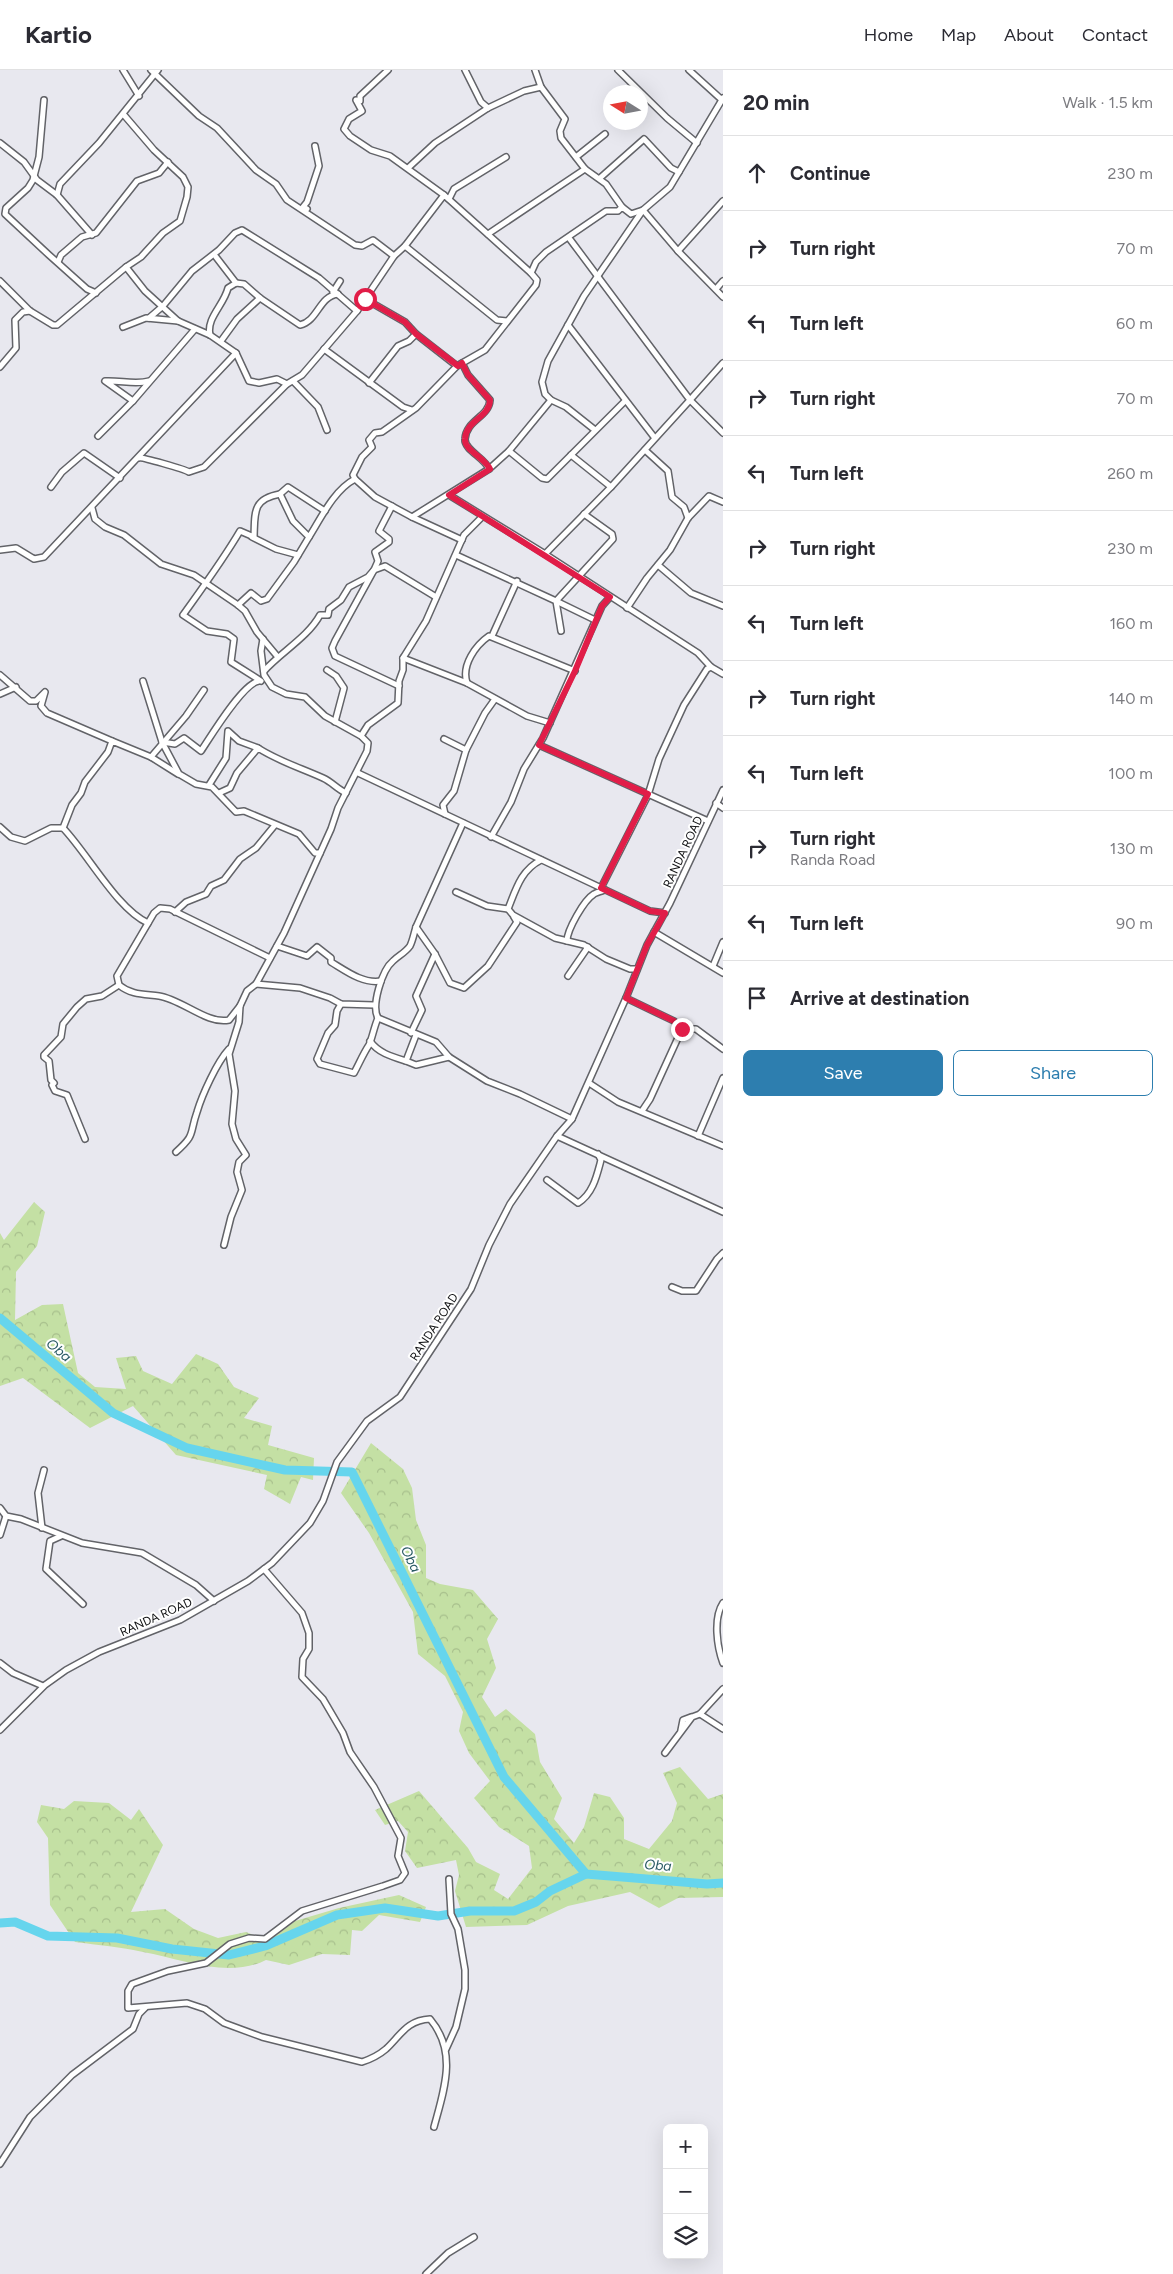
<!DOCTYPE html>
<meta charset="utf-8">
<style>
:root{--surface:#fff;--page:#f7f7f7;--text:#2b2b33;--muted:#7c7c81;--line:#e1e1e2;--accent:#2d7eaf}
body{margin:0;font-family:Figtree,sans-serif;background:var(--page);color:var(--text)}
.controls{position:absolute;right:15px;bottom:15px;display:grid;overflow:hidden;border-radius:8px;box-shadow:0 5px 20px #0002}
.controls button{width:45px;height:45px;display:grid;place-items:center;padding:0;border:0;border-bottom:1px solid var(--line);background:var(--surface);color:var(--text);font:25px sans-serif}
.compass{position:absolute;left:603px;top:15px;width:45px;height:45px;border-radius:50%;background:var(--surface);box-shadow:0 5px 20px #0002;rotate:281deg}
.stop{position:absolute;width:15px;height:15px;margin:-11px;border:4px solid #e11d48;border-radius:50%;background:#fff}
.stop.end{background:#e11d48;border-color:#fff;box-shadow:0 1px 5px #0008}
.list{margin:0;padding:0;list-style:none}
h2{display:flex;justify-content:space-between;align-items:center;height:65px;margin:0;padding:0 20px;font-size:21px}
h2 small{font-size:16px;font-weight:400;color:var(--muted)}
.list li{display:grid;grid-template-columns:32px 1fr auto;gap:15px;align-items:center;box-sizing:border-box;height:75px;padding:0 20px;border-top:1px solid var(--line)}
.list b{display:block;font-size:19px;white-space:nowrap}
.list p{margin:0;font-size:16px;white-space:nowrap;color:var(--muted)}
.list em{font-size:16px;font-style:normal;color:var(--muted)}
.actions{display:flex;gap:10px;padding:15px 20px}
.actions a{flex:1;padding:11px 0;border:1px solid var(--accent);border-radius:8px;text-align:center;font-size:18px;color:var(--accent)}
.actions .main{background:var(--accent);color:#fff}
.icon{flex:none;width:28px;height:28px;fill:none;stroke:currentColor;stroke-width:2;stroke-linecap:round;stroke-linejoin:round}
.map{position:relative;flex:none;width:723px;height:2204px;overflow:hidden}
header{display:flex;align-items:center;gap:30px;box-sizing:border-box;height:70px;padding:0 25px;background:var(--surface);border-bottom:1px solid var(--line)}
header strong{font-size:24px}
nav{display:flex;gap:28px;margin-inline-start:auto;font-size:18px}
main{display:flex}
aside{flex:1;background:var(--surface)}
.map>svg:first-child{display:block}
</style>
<header>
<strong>Kartio</strong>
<nav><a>Home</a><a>Map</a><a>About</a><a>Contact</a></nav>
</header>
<main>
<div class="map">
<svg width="723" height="2204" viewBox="0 0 723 2204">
<defs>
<pattern id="forest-crowns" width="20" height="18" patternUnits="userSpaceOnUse" patternTransform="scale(1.25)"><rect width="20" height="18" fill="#c4e0a4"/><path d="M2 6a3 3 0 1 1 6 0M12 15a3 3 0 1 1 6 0" fill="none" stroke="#a7bf8c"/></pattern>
</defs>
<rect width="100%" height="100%" fill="#e8e8ef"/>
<!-- forest -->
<g fill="url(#forest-crowns)">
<path d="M34,1132L45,1142L37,1176L16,1202L15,1250L42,1235L63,1234L78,1303L95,1317L126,1319L116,1288L136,1286L143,1301L172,1314L196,1284L218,1294L234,1317L259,1328L244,1348L272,1356L268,1375L314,1388L313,1410L301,1407L290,1434L264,1419L267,1405L176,1385L133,1336L90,1358L23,1308L0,1316V1163L4,1170Z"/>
<path d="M371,1373L403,1399L412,1418L416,1450L426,1475V1508L440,1514L473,1520L498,1549L487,1569L496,1598L482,1627L495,1647L506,1639L535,1664L540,1692L562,1728L554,1749L574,1773L584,1757L594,1723L610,1727L624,1748V1769L649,1779L672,1751L677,1733L663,1703L680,1697L708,1729L723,1724V1827L678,1828L659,1838L630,1822L568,1836L527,1855L466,1857L455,1821L459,1805L456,1790L417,1798L405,1781L408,1762L398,1751L385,1755L375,1740L419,1721L468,1778L476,1792L500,1804L494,1820L508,1829L532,1798L529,1776L499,1757L474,1728L490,1711L469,1683L459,1661L463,1642L445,1606L418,1584L413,1542L369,1463L341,1423Z"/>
<path d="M74,1731L109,1733L131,1750L139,1739L163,1775L131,1842L165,1839L194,1859L218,1868L246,1862L269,1871L295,1851L339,1838L399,1825L426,1837L420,1852L379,1845L362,1861L352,1860L350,1885L322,1884L289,1895L266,1890C228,1909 182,1889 143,1882C121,1877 98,1875 75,1872L50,1835L48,1768L37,1752L41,1735L64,1739Z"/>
</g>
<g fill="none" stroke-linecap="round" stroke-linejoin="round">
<!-- river -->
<g stroke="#66d5ed" stroke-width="9">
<path d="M0,1248L113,1343L187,1378L285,1400L352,1402L504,1707L586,1804L707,1814L723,1813"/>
<path d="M0,1853L15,1852L48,1866L117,1868L172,1879L229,1885L265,1876L337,1845L385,1838L438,1846L470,1841H514L536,1832L550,1821L586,1804"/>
</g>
<defs>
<g id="minor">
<path d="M123,0L139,26"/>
<path d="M151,0L199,46L217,58L256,100L276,114L287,130L355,175L362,176L373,170L394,186"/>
<path d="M388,0L360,26V31L356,30L362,41L349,49L344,59L350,66L371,80L390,86L444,125"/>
<path d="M465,0L481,32L488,38"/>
<path d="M535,0L541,17L565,49L560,61L561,68L585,99L606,114L622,137"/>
<path d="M618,0L667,48L697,73"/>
<path d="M689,0L722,30"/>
<path d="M44,30L39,87L33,110L28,118L6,138L5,144L49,185L87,219L96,223"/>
<path d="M124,45L154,80L183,107L188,117L187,127L180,151L163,163L141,187L126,197"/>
<path d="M0,73L24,92L37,110L57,125L92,165"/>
<path d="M576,87L605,64"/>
<path d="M408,98L435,73L488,38L524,21L541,17"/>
<path d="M600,108L644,69L671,98L679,102"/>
<path d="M57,125L60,114L99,73L158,0"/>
<path d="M449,129L454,119L506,87"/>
<path d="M307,139L303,137L307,132L319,96L315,76"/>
<path d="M488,164L585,99"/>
<path d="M405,176L497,250L507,251"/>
<path d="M678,181L723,131"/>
<path d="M216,187L236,213"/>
<path d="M58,192L61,185L82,167L96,163L137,111L159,103L168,92"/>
<path d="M0,211L30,241L53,255H57L126,197L145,221L178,251L210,265L236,283"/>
<path d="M716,219L723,211"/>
<path d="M333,222L340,211"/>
<path d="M365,229L405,252L416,264L457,296"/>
<path d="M149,248L163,236L192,201L219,180L235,163L242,160L319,208L357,241"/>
<path d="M568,255L654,367"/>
<path d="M123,257L146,248L178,251"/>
<path d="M210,265C206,248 224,235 228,218L236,213L244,214L260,228L300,255C318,251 319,226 338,224"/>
<path d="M221,271L237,249L260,228"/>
<path d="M324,279L403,337L412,340"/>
<path d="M462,293L468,305L490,330C489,347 466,350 465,369C464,380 485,388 489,399"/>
<path d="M723,293L690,330L723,363"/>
<path d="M0,297L16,278L15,250L23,242L30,241"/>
<path d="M293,311L318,337L327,360"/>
<path d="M369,313L398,276L409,271L416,264"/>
<path d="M133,331L105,311C120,310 135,315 149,311"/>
<path d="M595,360L566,337L551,330L545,324L542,312L548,291L584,226L643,140L670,117L723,28"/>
<path d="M98,366L133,331L195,259"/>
<path d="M645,380L668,401L672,427L684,437L688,448"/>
<path d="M509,381L542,408L547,409L625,331"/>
<path d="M571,385L611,417"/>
<path d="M139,388C142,387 184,399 189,402L204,397L287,314"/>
<path d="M355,409L353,405L362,387L372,377L369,370L375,363L382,362L416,338L457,296L485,280L536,215L537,210L531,203"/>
<path d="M51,417L62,402L84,383L120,408"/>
<path d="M280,424L288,417L325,441"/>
<path d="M449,425L545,484L698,583L711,597L723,604"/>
<path d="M92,438L95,449L105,457L124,465L161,494L194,505L238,535L245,541L257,562L277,586"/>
<path d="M584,444L612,464L613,469L556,531L595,550"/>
<path d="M412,447L462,470"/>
<path d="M252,467L276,479L298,485"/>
<path d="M0,480L16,478L34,489L44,487L236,283L249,311L259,313L277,309L287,314L302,305L357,241L394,186L405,176L444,125L531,203L536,192L546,182L606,141H618L622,137L631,144L643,140L678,181L723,227"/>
<path d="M545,484L611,417L690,330L569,168"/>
<path d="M456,485L556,531L561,561"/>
<path d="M658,495L691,523L723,536"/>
<path d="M238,535L251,523L261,531L267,529L294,492L309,467"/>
<path d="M627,538L647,508L670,480L688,448L709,426L723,432"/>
<path d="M492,566L517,511"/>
<path d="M403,588L467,613L527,646L550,653"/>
<path d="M327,600L336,606L344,618L335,652"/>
<path d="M264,601C281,582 308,567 320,545H328L329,539L341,530L349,517L368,507L374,500L378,491L375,482L389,472V469L379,461L392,436"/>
<path d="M0,605L30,631H36L45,622L41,636L47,643L112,671"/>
<path d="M143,611L162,672L179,704L196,714L212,717L236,742L244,741L299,764L315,783H320"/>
<path d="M261,611L231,592L234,569L227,564L207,561L183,545C203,517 223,490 240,461L254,467C255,443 252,429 280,424L293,451L309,467C321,448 334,420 355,409L375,427L412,447L489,399L509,381L551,330"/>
<path d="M467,613C461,595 476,575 489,566L575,601"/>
<path d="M399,616L335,586L332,578L335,571L374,500L385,496L436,527"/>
<path d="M0,624L16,617"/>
<path d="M361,666L368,655L398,633L399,611L403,600V588L426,551L464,465L482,447"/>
<path d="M444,669L466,680L454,721L443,735L445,744"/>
<path d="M162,672L175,674L184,668L201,681C211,666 243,613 259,611"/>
<path d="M539,675L708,751"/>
<path d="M466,680L485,643L495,629"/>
<path d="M151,687L186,646L204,620"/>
<path d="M358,703L650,841L665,843"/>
<path d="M209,715L226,688L228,661L239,671L258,678"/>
<path d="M219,723L230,718L237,703L258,678C278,691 301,698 323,708C332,712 337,719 346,723"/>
<path d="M716,733L723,738"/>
<path d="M0,757L11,767L25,771L51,758H63L72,735L81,723L85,712L108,682L112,671L151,687L178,704"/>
<path d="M63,758C88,784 117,839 148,853"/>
<path d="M491,767L511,732L524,699L543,668L602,536L610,527"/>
<path d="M541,790C521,800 516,819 508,839L513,845L555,868L584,875L606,889L630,899H637"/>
<path d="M601,818L648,725L659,689L684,635L707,599L711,597"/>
<path d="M456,822L487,836L508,839"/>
<path d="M175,842L186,832L206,824L211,816L224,810L240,789L256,778L275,755"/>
<path d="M416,857L435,884L450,913L464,918L488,896L517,852L514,847"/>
<path d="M654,862L723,903"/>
<path d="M567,871C567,860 584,830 594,824C597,822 602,821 605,820"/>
<path d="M277,876L307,886L317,877L331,888V892C346,901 363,914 381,911"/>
<path d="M713,896L723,872"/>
<path d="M568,906L588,877"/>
<path d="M256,914L300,918L330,928L341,934L374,935"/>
<path d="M626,928L674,951L682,959L650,1029L642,1041"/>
<path d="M341,934L337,941L335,955L328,963L317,989L320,994L354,1003C359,994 363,984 369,975C372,969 374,957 378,948C371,936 382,900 393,891C399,885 405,883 410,876C413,870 414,863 416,857L463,753"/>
<path d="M240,936L229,950C208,955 181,929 159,926C145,924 131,925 119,915L117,906L154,843L160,838L170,839L270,888"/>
<path d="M378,948L436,972L449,987L487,1011L520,1024L572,1049"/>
<path d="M682,959H696L723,979"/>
<path d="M411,963L422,940L416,926L435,884"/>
<path d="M416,965L406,991L416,995L449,987"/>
<path d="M370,971C378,983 393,987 406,991"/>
<path d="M589,1013L618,1032L723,1076"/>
<path d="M557,1066L723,1142"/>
<path d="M698,1066L723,1008"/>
<path d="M85,1069L67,1025L55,1021L52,1015L54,1013L51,1010L49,991L44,987V985L61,967L63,954L77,937L86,929L102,926L119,915"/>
<path d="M176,1082C196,1064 189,1065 197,1042C202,1025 217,992 229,979"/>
<path d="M547,1110L578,1133C593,1124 597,1105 601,1090L598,1084"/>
<path d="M224,1175L231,1147L242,1120L237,1102L239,1092L246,1085L236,1069L232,1054L235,1021L229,984L239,952L240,936L247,921L256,914L284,863L331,759L338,738L367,681L368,673L361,666L325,646L305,627L286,624L272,617L264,605L261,581L263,569"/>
<path d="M672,1217L682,1221H696L717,1189L723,1183"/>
<path d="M0,1438L6,1446L21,1449L82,1473L142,1483L196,1515L214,1531"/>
<path d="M42,1458L38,1423L44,1400"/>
<path d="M0,1465L6,1446"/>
<path d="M61,1466L50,1471L46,1499L83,1534"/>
<path d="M264,1499L302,1543L309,1563V1579L303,1589L302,1607L323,1629L343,1663L350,1682L374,1717L401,1768L398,1786L405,1803L400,1810L383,1816L302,1841L265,1869L249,1868L230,1874L206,1893L168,1901L132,1914L128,1921V1938L187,1933L205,1939L224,1953L262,1967L362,1992C371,1989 379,1985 386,1979C400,1966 407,1950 430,1949C458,1982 444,2020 434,2057"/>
<path d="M723,1533C713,1548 717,1577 723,1593"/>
<path d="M0,1593L13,1603L43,1616"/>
<path d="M700,1644L723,1659"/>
<path d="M0,1660L45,1615L66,1600L99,1582L180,1550L248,1511L272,1493L310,1453L323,1431L337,1392L367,1351L400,1327L471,1219L489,1175L510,1134L557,1066L572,1049L626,928L647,875L670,833L723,720"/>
<path d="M681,1660L683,1650L691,1647"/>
<path d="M665,1683L692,1647L700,1644L723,1619"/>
<path d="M446,1979L456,1957L465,1919V1900L458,1859L451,1844L449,1809"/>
<path d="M0,2094L30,2047L72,2005L133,1959L139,1944L145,1938"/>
<path d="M426,2204L448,2183L474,2167"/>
</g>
</defs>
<!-- minor casing -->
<use href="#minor" stroke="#626368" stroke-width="8"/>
<!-- minor -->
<use href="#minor" stroke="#fff" stroke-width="5"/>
</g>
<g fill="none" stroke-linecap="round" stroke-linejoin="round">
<!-- route -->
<path stroke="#e11d48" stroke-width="6" d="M365,229L405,252L416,264L458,296L462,293L468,305L490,330C490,347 466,350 465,369C464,380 485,388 490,399L449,425L610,527L602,536L575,601L539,675L648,724L601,818L650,841L665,843L647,875L626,928L674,951L682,959"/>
</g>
<g text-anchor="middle" stroke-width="4" stroke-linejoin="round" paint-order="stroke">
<!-- street labels -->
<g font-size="12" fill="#101113" stroke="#fff">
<text transform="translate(683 782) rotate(-65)" y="4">RANDA ROAD</text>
<text transform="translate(434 1257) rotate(-57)" y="4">RANDA ROAD</text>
<text transform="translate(156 1547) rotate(-24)" y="4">RANDA ROAD</text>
</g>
<!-- water labels -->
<g font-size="14" font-style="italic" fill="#2b5b65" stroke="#fff">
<text transform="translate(59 1280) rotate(40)" y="5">Oba</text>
<text transform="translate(411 1489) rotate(64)" y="5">Oba</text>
<text transform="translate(658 1795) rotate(4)" y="5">Oba</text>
</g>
</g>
</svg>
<div class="controls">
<button>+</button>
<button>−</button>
<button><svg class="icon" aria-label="layers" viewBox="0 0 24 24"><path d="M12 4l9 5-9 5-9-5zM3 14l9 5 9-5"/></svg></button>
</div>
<svg class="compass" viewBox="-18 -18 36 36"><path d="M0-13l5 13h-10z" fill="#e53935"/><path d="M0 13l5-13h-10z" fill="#7c7c81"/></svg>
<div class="stop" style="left:365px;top:229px"></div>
<div class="stop end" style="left:682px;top:959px"></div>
</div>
<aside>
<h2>20 min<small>Walk · 1.5 km</small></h2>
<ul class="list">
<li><svg class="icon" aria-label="ahead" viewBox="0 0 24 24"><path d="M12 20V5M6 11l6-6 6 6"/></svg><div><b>Continue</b></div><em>230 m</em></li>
<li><svg class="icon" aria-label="right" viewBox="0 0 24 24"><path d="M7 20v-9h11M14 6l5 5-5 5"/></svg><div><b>Turn right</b></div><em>70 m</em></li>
<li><svg class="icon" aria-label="left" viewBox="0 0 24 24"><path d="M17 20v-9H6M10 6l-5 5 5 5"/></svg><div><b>Turn left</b></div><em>60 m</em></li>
<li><svg class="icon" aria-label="right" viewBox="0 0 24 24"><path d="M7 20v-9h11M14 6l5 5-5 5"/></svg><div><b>Turn right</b></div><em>70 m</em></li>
<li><svg class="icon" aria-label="left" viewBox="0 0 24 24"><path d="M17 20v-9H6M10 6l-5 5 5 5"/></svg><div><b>Turn left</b></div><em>260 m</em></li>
<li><svg class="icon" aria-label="right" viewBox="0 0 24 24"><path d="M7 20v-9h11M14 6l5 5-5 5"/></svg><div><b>Turn right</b></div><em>230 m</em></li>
<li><svg class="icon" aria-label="left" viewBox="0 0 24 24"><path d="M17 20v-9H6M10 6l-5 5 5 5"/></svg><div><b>Turn left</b></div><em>160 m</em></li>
<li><svg class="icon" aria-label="right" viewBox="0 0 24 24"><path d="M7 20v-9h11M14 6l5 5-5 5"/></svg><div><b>Turn right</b></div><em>140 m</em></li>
<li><svg class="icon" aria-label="left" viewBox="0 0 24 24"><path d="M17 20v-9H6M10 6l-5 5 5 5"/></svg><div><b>Turn left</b></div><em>100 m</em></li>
<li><svg class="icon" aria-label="right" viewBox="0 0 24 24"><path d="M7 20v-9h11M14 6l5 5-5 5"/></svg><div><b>Turn right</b><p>Randa Road</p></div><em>130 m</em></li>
<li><svg class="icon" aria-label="left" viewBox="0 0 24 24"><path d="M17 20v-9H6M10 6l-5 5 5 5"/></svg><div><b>Turn left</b></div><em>90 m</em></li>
<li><svg class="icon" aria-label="arrive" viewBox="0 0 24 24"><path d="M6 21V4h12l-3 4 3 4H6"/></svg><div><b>Arrive at destination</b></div></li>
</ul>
<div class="actions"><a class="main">Save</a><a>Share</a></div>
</aside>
</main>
